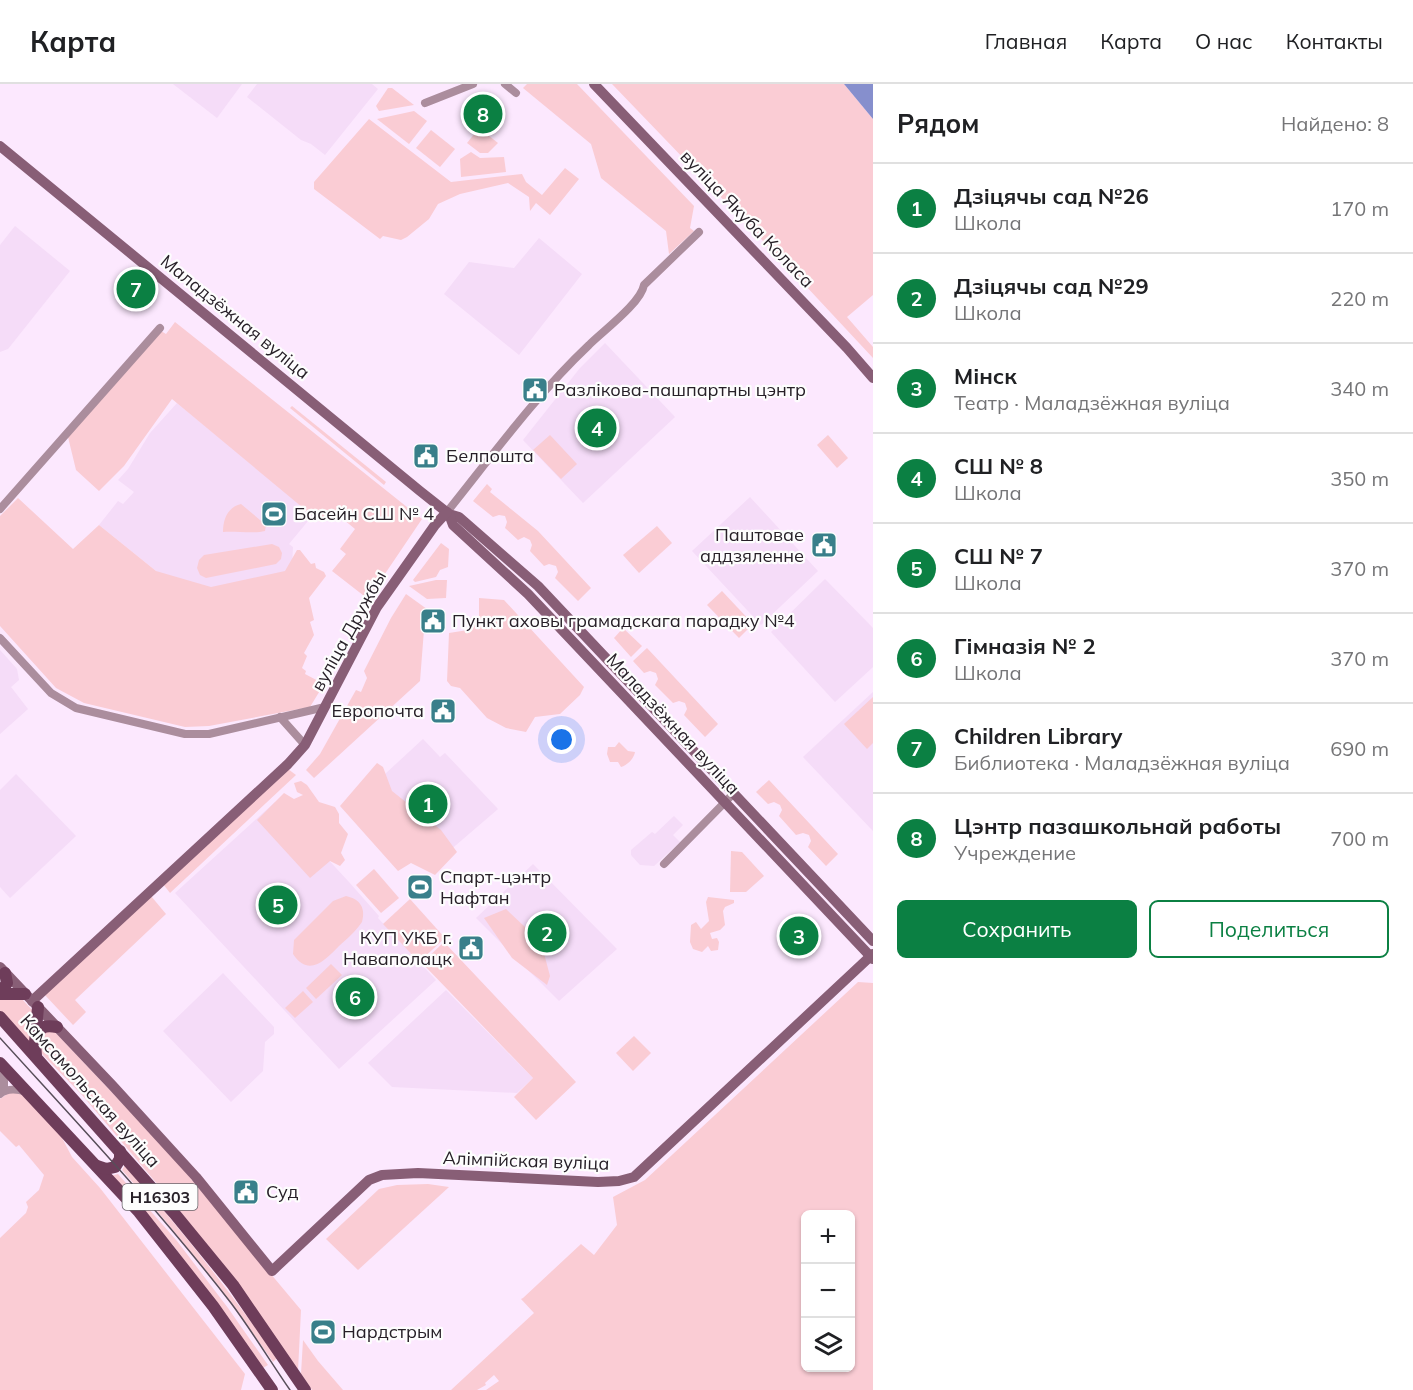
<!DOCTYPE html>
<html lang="ru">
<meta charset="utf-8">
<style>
:root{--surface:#fff;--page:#f2f2f2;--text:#202124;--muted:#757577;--line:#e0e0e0;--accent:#0b8043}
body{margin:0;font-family:Mulish,sans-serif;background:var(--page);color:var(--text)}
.controls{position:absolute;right:18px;bottom:18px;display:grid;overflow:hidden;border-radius:9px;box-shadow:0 2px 4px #0004}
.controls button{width:54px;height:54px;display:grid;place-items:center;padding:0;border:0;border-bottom:2px solid var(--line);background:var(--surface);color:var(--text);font:30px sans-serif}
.you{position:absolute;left:562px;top:656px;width:21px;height:21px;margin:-15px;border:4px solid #fff;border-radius:50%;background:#1a73e8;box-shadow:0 0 0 9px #1a73e833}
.badge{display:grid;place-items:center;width:39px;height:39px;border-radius:50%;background:var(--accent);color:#fff;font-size:20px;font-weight:700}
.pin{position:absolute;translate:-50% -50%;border:3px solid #fff;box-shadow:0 2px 6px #0006}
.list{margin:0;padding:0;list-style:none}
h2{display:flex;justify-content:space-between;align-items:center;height:78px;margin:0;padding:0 24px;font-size:26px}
h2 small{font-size:20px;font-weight:400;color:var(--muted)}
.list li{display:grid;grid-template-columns:39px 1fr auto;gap:18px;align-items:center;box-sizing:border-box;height:90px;padding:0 24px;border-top:2px solid var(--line)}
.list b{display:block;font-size:22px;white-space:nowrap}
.list p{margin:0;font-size:20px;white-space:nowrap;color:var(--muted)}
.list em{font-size:20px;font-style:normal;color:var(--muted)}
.actions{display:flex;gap:12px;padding:18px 24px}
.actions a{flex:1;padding:14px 0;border:2px solid var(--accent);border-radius:9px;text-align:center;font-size:21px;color:var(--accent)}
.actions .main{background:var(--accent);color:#fff}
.icon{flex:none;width:33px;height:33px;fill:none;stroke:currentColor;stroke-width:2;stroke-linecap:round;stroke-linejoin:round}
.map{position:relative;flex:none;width:873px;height:1306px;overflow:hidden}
header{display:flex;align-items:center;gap:36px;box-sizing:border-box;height:84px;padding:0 30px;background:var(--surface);border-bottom:2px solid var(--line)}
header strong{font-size:28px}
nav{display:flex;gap:33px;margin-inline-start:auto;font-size:21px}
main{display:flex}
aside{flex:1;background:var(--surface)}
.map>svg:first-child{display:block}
</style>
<header>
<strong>Карта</strong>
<nav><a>Главная</a><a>Карта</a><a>О нас</a><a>Контакты</a></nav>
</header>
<main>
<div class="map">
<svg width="873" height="1306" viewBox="0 0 873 1306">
<rect width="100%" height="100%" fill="#fce8fe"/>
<!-- built -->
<g fill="#f5dcf8">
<path d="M173,0H242L217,34Z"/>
<path d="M257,0H372L378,5L325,71L311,60L301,56L247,13Z"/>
<path d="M15,142L70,187L8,265L0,268V161Z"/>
<path d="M539,154L582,190L519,271L444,210L469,178L514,184Z"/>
<path d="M605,259L675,333L583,419L523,356L580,284Z"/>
<path d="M177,319L313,431L289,460L293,463L292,483L294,489L192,516L99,441L118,417L123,420L134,408L118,396L128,385L150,349Z"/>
<path d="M750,413L818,487L761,541L692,467Z"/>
<path d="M825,495L873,544V583L835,618L771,548Z"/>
<path d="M0,566L17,585L19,596L11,603L28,625L0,650Z"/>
<path d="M873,608V747L803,673Z"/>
<path d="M423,655L440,673L445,669L498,725L427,786L358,715Z"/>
<path d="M16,690L76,752L10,814L0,803V706Z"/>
<path d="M275,718L349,798L379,832L378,834L436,896L339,985L175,809Z"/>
<path d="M674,732L683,741L673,751L680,758L654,782L640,781L631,771V766L652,748L655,750Z"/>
<path d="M533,780L617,865L559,917L476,834Z"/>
<path d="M223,889L274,943V950L265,958L263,987L231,1018L163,947Z"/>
<path d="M446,906L533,994L517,1009L392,1003L368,979Z"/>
</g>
<!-- green -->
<g fill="#faccd4" fill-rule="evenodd">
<path d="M527,0H577L694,122L690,144L694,147L669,170L666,147L601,94L591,60L523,4Z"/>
<path d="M612,0H844L873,35V211L847,233L873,263V274L790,185Z"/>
<path d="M388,4H392L414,21L379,27L376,22Z"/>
<path d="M414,27L427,37L409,60L377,35Z"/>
<path d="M369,35L451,98L522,90L526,98L542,111L565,84L579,95L550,131L536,119L530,127L529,113L508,99L460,110L438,120L429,135L407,153L401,156L383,152L380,155L314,105V98Z"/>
<path d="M479,44L498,59L488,69H480L467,59Z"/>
<path d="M431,46L455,65L440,83L416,64Z"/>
<path d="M471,68L480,74L504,73L506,88L461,93L460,75Z"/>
<path d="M175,238L422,435L368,515L332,487L346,470L340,465L355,445L331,425L320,438L172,315L124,382L99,407L76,386L68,353L161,247L166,250Z"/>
<path d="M292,322L386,398L384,401L290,324Z"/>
<path d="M550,351L577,380L561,395L533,366Z"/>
<path d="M828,351L848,374L837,384L817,361Z"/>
<path d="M487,400L492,405L490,408L538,447L591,504L578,517L555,494L558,488L556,482L549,480L544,482L530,467L532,461L530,456L524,453L518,456L505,444L507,438L505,432L499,431L493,433L473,417Z"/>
<path d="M18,414L73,465L99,441L156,487L211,503L285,487L297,466H300L311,480L315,479L316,484L324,488L326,492L309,514L314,536L310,538L314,551L304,569L307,572L302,584L306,587L305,590L324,600L310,623L209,642L185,643L84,619L56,604L0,542V432Z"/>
<path d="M241,420L266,441L265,447C253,450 237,447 223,448C223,435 228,423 241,420Z"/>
<path d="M657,442L672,459L639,489L623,471Z"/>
<path d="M441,459L449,465L448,483L440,486L436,493L415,498L413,496Z"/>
<path d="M272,460L279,463L282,469L281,475L276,480L206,494L200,491L197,484L199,476L204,471Z"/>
<path d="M436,496H447L446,514L427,515L409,502Z"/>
<path d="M722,507L753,540L739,554L707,521Z"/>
<path d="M406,510L438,533H425L420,597L314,694L306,686L320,670L356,606L361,608L367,594L364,587L391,534Z"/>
<path d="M479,514L504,516L584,603L580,611L560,630L535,633L526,648L506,644L487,634L460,604L451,602L447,597L449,549L468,546L479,533Z"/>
<path d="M623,544L642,562L631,573L614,554Z"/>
<path d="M647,564L718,640L705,653L684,631L687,625L685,619L679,617L673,619L655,601L658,595L656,589L650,587L644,589L633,577Z"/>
<path d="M873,613V659L867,665L844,640Z"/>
<path d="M619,658L628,667L635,668C634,674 628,681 621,683L618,678H610L607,670L608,663H615Z"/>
<path d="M377,679L383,683L392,707L441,746L457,768L435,791L411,779L398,787L340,722Z"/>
<path d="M288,685L296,691L170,809L163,800Z"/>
<path d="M769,696L838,770L826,782L808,763L811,757L809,751L803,749L796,751L779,732L782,726L780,721L774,718L768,720L756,708Z"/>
<path d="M301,697L307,701L319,718L335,723L339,730V739L348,750L341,769L345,776L340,782L330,777L310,794L257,736L284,709L294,715L303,711L297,708L294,699Z"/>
<path d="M731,767L742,768L764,792L746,808H730Z"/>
<path d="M374,785L399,814L381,829L356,801Z"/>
<path d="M151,812L166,830L75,916L86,928L73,941L44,910Z"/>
<path d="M346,812C360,815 366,824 362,838C356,847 347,855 339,862C325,876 309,894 293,870L294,856L333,817Z"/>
<path d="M708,813L734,816V819L725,823L723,827L725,841L720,846L710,849L712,855L717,854L719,858L718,866L711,867L708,862L702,868L693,865L690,858L691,841L696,838L701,845L709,837L706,818Z"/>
<path d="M410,815L445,854L419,878L383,840Z"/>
<path d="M506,825L541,858L550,892L547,901L512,874L484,834Z"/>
<path d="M444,858L576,998L536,1036L514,1013L533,994L422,879Z"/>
<path d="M331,880L342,891L316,915L306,904Z"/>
<path d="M858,898L873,899V1306H486L499,1297L494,1291L485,1299L486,1301L477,1306H451L534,1229L521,1215L523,1214L581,1160L594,1171L617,1141L613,1113L645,1096ZM806,1130H850V1284H806Z"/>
<path d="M303,907L313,918L295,934L285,924Z"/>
<path d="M0,913L21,914L34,928L31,960L0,928Z"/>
<path d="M54,947L172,1072L301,1226L298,1287L180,1127L82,1011L40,968L39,957L43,948Z"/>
<path d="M634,952L651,969L633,987L616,969Z"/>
<path d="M10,1008L19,1009L26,1014L61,1052L72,1073L100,1104L245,1290L241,1306H0V1154L26,1129L28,1123L26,1118L39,1106L44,1091L19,1061L16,1063L0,1047V1015Z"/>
<path d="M125,1081C179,1143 230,1207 277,1274L273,1278C226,1211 176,1148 122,1086Z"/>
<path d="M118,1090L177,1157L228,1224L268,1281L263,1284L173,1161L110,1092Z"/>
<path d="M428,1100L449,1103L358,1186L326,1155L379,1105L397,1101Z"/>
<path d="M303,1256L318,1277L343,1306H312L301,1290Z"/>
</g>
<!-- water -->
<path fill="#868fcd" d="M844,0H873V35Z"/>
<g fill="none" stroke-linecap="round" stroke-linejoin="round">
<!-- street -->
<g stroke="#ab8d9d" stroke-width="8">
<path d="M505,0L516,9"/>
<path d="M425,19L473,0"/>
<path d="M0,425L160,244"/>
<path d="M447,428C492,372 536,311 589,261C603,247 641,219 644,201L699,148"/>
<path d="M0,554L51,609L76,624L185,650H209L325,623"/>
<path d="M280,633L305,661"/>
<path d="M664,780L734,709"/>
<path d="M0,984L4,997V1007"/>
<path d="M0,1010C7,1004 18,1005 26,1008"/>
</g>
<!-- secondary -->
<g stroke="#885e76" stroke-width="10">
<path d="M594,0L847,264L873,294"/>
<path d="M0,62L420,407L449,430L459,433L538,502L873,857"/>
<path d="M449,430L453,441L528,510L873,875"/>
<path d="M0,883L112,1001L196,1093L272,1187L369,1096L382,1091L418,1089L598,1098L619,1097L634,1093L873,870"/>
<path d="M32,917L288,680L305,661L377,523L435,441L447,428"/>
</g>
<!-- primary -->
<g stroke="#6e3d5a" stroke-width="12">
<path d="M0,909L7,899L5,889"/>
<path d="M0,910H25"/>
<path d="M0,933L174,1129L233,1201L305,1306"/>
<path d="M36,950C42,942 47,941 57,943"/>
<path d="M36,972L35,958L38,923"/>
<path d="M0,979L139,1128L213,1222L272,1306"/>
<path d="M97,1082L106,1085L115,1083L120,1075V1067"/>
</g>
<!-- tram -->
<path stroke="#584e5a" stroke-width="1.5" d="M0,954C79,1041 159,1126 231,1219C252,1247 270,1277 290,1306"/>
</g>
<!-- icons -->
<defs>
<symbol id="civic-square" viewBox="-11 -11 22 22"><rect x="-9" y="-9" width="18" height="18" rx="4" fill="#397f8a" stroke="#fdfdfd"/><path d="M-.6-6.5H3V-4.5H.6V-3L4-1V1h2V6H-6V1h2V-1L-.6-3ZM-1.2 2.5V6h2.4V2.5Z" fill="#fff"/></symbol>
<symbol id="stadium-square" viewBox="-11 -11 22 22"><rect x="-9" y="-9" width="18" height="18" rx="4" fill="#397f8a" stroke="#fdfdfd"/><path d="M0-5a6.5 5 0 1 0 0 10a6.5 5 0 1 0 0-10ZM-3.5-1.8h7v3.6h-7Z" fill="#fff"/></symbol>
</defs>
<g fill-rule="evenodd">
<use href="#civic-square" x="520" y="291" width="30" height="30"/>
<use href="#civic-square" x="411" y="357" width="30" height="30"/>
<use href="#stadium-square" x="259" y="415" width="30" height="30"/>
<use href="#civic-square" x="809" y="446" width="30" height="30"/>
<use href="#civic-square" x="418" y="522" width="30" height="30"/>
<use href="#civic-square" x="428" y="612" width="30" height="30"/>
<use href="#stadium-square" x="405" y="788" width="30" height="30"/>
<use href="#civic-square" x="456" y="849" width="30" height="30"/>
<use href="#civic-square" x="231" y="1093" width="30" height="30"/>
<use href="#stadium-square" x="308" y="1233" width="30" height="30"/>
</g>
<g text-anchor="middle" stroke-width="4.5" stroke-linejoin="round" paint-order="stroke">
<!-- shield labels -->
<rect fill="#fdfdfd" stroke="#676268" stroke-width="1.5" x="122.5" y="1100" width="75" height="26" rx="4.5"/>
<g font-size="16" font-weight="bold" fill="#272028">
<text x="160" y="1119">Н16303</text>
</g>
<!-- street labels -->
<g font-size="18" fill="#272028" stroke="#fdfdfd">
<text transform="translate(747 135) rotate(46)" y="6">вуліца Якуба Коласа</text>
<text transform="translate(235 233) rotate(39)" y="6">Маладзёжная вуліца</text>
<text transform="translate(349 547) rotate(-61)" y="6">вуліца Дружбы</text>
<text transform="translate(673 640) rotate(47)" y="6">Маладзёжная вуліца</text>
<text transform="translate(90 1007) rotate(48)" y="6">Камсамольская вуліца</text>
<text transform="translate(526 1077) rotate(2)" y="6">Алімпійская вуліца</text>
</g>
<!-- poi labels -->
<g font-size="18" fill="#272028" stroke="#fdfdfd" text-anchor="start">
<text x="554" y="312">Разлікова-пашпартны цэнтр</text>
<text x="446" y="378">Белпошта</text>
<text x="294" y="436">Басейн СШ № 4</text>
<text x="804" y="457" text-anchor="end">Паштовае<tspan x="804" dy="21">аддзяленне</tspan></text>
<text x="452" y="543">Пункт аховы грамадскага парадку №4</text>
<text x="424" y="633" text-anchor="end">Европочта</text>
<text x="440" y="799">Спарт-цэнтр<tspan x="440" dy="21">Нафтан</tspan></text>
<text x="452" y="860" text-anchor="end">КУП УКБ г.<tspan x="452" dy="21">Наваполацк</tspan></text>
<text x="266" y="1114">Суд</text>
<text x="342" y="1254">Нардстрым</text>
</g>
</g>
</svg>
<div class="controls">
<button>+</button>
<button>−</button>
<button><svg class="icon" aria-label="layers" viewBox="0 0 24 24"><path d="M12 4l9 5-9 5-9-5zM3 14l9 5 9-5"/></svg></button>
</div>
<div class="you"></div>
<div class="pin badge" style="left:428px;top:720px">1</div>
<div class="pin badge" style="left:547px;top:849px">2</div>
<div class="pin badge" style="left:799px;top:852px">3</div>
<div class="pin badge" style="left:597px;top:344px">4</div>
<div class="pin badge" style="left:278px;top:821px">5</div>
<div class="pin badge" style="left:355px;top:913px">6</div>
<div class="pin badge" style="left:136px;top:205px">7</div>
<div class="pin badge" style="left:483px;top:30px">8</div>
</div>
<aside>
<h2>Рядом<small>Найдено: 8</small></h2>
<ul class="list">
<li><span class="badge">1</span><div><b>Дзіцячы сад №26</b><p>Школа</p></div><em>170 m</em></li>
<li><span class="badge">2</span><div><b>Дзіцячы сад №29</b><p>Школа</p></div><em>220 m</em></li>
<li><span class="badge">3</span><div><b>Мінск</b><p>Театр · Маладзёжная вуліца</p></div><em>340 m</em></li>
<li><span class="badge">4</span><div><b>СШ № 8</b><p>Школа</p></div><em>350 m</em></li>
<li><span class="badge">5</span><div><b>СШ № 7</b><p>Школа</p></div><em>370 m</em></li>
<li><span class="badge">6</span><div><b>Гімназія № 2</b><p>Школа</p></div><em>370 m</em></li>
<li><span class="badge">7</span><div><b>Children Library</b><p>Библиотека · Маладзёжная вуліца</p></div><em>690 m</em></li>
<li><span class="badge">8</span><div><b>Цэнтр пазашкольнай работы</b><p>Учреждение</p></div><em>700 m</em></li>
</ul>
<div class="actions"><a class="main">Сохранить</a><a>Поделиться</a></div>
</aside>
</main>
